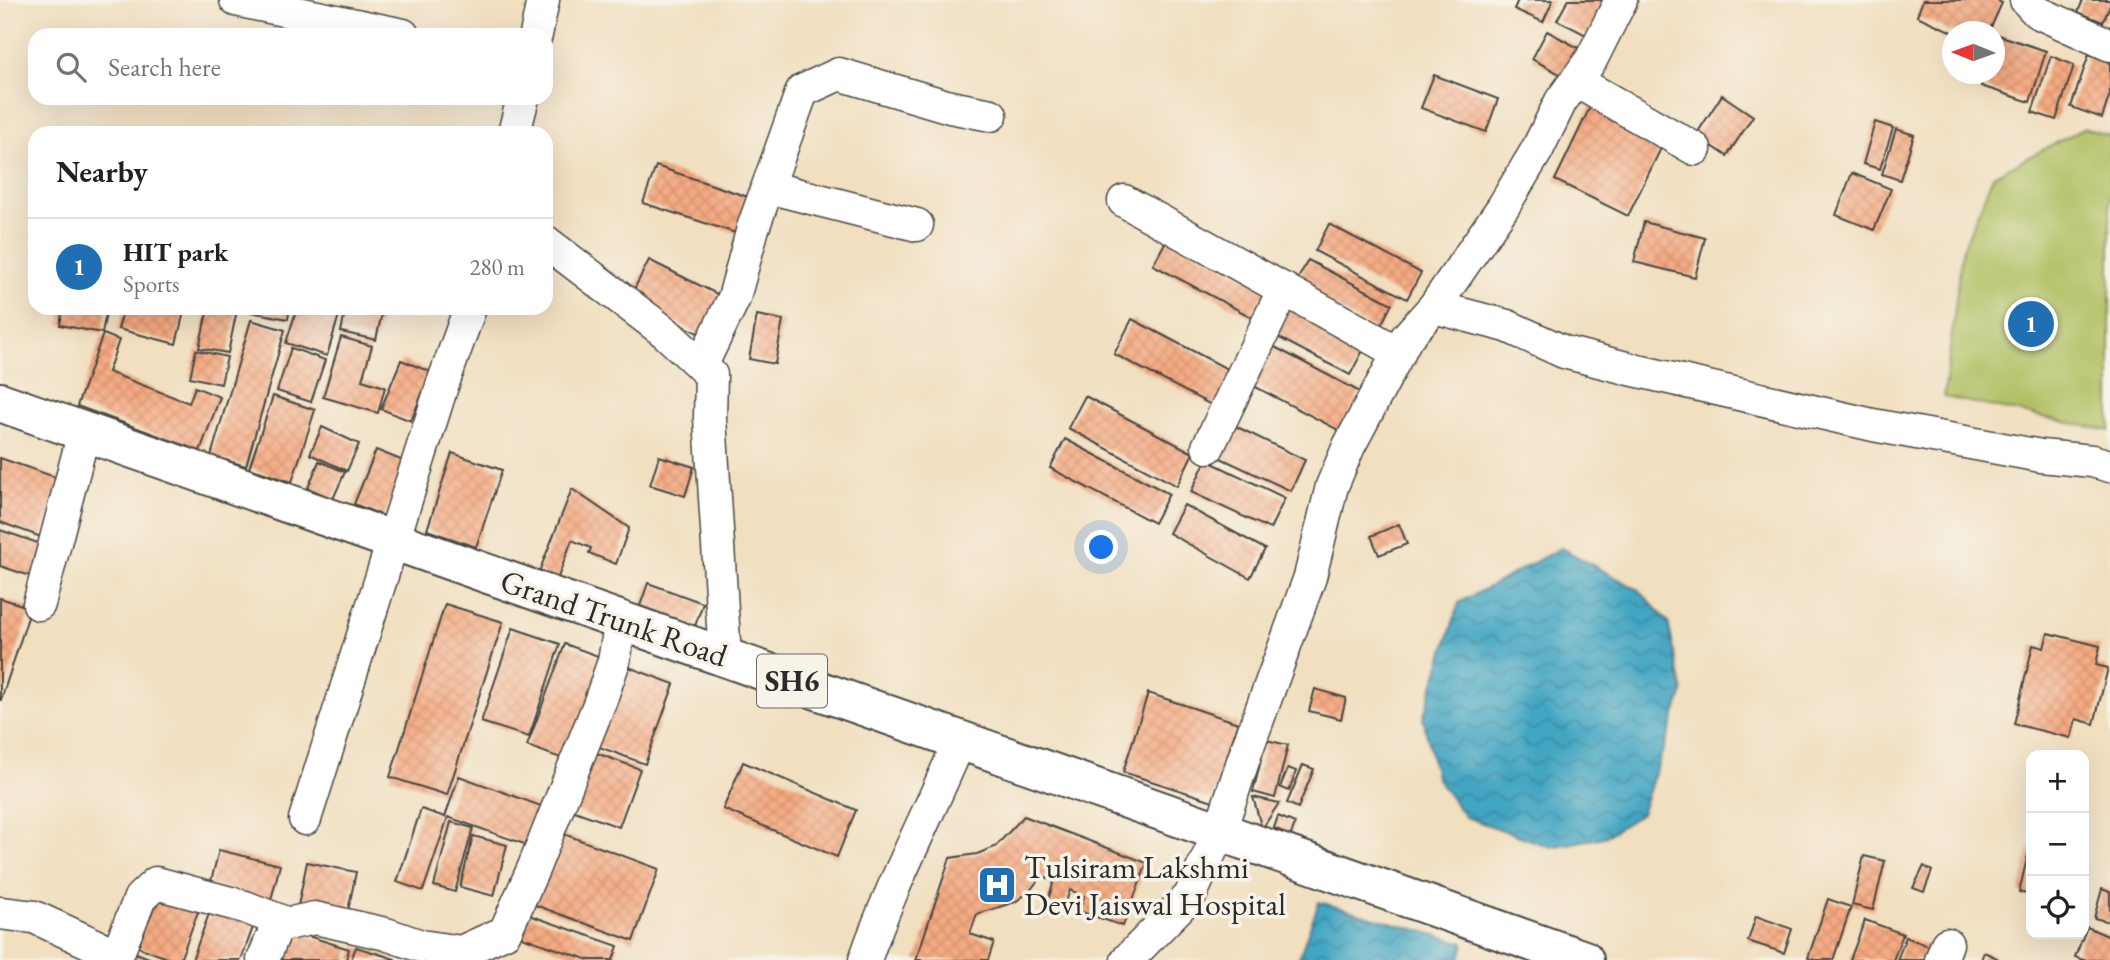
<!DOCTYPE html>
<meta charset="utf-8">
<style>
:root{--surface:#fff;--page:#f2f2f2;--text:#202124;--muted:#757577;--line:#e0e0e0;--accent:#1f6fb2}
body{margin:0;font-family:"EB Garamond",serif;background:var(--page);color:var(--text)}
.controls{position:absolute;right:21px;bottom:21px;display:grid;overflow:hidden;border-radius:14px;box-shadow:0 7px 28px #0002}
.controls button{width:63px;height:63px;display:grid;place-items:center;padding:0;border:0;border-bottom:2px solid var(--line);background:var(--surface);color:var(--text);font:35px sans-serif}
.compass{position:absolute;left:1942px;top:21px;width:63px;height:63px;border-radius:50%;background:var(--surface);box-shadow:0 7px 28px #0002;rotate:271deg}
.you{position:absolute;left:1102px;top:548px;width:24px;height:24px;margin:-18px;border:5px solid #fff;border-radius:50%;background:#1a73e8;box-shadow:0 0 0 10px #1a73e833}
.badge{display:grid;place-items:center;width:46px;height:46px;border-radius:50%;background:var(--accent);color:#fff;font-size:23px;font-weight:700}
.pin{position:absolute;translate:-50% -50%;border:4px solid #fff;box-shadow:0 2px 7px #0006}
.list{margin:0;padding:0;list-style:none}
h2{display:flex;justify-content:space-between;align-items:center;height:91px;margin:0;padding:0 28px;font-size:30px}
h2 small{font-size:23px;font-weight:400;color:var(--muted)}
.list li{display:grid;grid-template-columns:46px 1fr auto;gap:21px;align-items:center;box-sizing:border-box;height:98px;padding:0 28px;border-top:2px solid var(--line)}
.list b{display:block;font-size:26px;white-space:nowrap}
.list p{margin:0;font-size:23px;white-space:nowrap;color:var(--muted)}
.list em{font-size:23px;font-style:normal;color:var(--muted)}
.icon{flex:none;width:38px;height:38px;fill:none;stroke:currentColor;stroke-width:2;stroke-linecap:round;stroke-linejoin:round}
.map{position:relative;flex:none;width:2110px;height:960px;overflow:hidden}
.search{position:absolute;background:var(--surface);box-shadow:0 7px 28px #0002;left:28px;top:28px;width:525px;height:77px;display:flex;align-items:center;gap:18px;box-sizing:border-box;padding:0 24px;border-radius:21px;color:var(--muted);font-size:26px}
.panel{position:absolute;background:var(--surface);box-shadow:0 7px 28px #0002;left:28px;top:126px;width:525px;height:189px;border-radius:21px}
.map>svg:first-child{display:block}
</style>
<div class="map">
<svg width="2110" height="960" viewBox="0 0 2110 960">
<defs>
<pattern id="water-waves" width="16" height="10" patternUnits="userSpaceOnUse" patternTransform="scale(1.75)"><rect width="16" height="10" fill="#43a6c3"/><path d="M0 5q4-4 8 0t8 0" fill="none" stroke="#38879f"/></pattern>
<pattern id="building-cross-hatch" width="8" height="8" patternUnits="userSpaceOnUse" patternTransform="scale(1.75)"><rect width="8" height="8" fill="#f5aa82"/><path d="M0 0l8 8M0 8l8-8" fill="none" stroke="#d29270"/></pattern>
</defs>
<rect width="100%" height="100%" fill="#f7f3e8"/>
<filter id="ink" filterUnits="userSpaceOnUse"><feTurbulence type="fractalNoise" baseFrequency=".0143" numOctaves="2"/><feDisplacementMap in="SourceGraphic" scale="14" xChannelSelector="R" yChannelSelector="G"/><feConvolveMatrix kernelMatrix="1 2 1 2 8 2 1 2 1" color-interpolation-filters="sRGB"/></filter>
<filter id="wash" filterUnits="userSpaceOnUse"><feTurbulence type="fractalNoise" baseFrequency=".00686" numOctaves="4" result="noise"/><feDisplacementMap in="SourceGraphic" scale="28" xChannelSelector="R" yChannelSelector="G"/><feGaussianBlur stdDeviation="1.57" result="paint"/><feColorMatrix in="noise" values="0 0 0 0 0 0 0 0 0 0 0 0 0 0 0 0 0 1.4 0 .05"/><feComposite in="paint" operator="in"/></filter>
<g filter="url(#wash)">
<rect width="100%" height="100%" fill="#f1dfc0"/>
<!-- garden -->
<path fill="#b1c063" stroke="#6e7647" stroke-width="2" d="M2084,128L2110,136V431L1944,397L1962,251L1993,176Z"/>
<!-- water -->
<g fill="url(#water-waves)" stroke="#376877" stroke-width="2">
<path d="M1561,548L1639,590L1668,622L1683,692L1641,814L1604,837L1551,847L1465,817L1436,777L1423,718L1459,603Z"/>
<path d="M1319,902L1464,943L1460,960H1298Z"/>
</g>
<g id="blocks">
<!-- building -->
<g fill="url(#building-cross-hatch)">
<path d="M1518,0H1553L1543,22L1514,9Z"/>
<path d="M1568,0H1601L1605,3L1588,36L1557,20Z"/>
<path d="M1923,0H1996L2002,3L1989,32H1952L1917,16Z"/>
<path d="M2083,0H2110V6L2103,22L2078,12Z"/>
<path d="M1547,31L1580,49L1565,77L1532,59Z"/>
<path d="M1998,35L2046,51L2030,102L1981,86L1985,74H1994V45Z"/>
<path d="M2089,54L2110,62V94L2102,118L2071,107Z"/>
<path d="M2051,56L2074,65L2056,120L2032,112Z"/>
<path d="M1434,75L1498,99L1486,132L1421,108Z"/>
<path d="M1722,95L1753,116L1727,156L1696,135Z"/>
<path d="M1591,105L1665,140L1628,216L1555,180Z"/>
<path d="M1875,122L1893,128L1880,169L1863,164Z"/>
<path d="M1896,129L1914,135L1900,180L1882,174Z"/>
<path d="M656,166L757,200L745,236L643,203Z"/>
<path d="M1852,173L1891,189L1874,230L1836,215Z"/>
<path d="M1644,222L1705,238L1695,277L1634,262Z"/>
<path d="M1329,224L1421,273L1407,299L1315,251Z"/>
<path d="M1168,237L1270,291L1255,319L1153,265Z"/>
<path d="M649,260L727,299L708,338L629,299Z"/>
<path d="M1308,260L1392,304L1378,331L1294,286Z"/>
<path d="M1290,300L1368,341L1350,375L1272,334Z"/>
<path d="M63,308H107L102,333L60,325Z"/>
<path d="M124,308H185L176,344L118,329Z"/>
<path d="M208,308L237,310L228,353L199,348Z"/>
<path d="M252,308H290L288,319L251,312Z"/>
<path d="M297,308H317L339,315L327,356L286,343Z"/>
<path d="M346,308H383L376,340L341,332Z"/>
<path d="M757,315L783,320L775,364L749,359Z"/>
<path d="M1132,319L1233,372L1215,407L1114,354Z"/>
<path d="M251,320L285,330L246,466L211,456Z"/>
<path d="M103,334L119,340L108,372L189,403L195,387L220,397L200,451L77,406Z"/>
<path d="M341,337L372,346L362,380L385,387L378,413L323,397Z"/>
<path d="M1269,344L1360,392L1340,431L1248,383Z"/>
<path d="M291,348L325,360L311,402L277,391Z"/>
<path d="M196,350L227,357L221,384L190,377Z"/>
<path d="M401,360L431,372L411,421L381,409Z"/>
<path d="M273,396L315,410L292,482L249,468Z"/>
<path d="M1085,396L1193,453L1177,486L1068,428Z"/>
<path d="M1227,422L1305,460L1291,491L1212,454Z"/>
<path d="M322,427L359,444L347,471L310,454Z"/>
<path d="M1065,439L1169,494L1154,523L1050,468Z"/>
<path d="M376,450L406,462L384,516L354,504Z"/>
<path d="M452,453L502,470L476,547L427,530Z"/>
<path d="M659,456L694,467L685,496L650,485Z"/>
<path d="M0,458L61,479L41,537L0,522Z"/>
<path d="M1206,460L1285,498L1270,529L1191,492Z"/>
<path d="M319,461L345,472L333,499L308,488Z"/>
<path d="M572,489L629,528L616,564L589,553L591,548L572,540L557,580L539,572Z"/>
<path d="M1184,505L1265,549L1250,578L1169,533Z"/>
<path d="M1399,524L1407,544L1379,555L1371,536Z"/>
<path d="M0,530L47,546L36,578L0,566Z"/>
<path d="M648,583L703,603L695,626L640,606Z"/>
<path d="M0,598L31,608L1,700H0Z"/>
<path d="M445,604L503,622L447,795L390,777Z"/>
<path d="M513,628L560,644L529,737L481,722Z"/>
<path d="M2048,633L2100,646L2096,665L2108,668L2094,724L2076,719L2071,738L2014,724L2033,645L2044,648Z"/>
<path d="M565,644L609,660L572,762L527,746Z"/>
<path d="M623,665L674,684L645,764L594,745Z"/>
<path d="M1315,689L1346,698L1341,719L1309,711Z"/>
<path d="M1148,693L1238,723L1213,801L1123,772Z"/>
<path d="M1266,740L1288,745L1275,798L1253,792Z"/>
<path d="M588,750L640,769L619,827L566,808Z"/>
<path d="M743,762L856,810L837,857L723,809Z"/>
<path d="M1303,765L1314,769L1298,808L1287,803Z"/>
<path d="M1288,768L1296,771L1289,791L1280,787Z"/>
<path d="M459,776L544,807L530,846L448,817L423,891L397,882L421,809L445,817Z"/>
<path d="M1253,797L1279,803L1262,829Z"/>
<path d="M1024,816L1147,863L1123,926L1079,911L1084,896L1070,890L1063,910L1047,903L1054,881L1042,875L1029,892L1015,902L977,914L970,934L994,942L988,960H916L950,858L977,854L995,847Z"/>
<path d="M1278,816L1295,823L1290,838L1280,834L1281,831L1274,828Z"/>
<path d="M451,822L473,828L455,892L434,886Z"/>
<path d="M561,833L659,869L633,941L535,905Z"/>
<path d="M473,836L507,845L494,896L460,887Z"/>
<path d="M2030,846H2031V895L2019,892Z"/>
<path d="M219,850L280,865L271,900L210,885Z"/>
<path d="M1864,856L1885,861L1873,910L1852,905Z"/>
<path d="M307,862L356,872L347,916L298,906Z"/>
<path d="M1924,866L1932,871L1924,892L1913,888Z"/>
<path d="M156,883L202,901L180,960H172L133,945Z"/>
<path d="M2102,889L2110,892V922L2094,918Z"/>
<path d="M1828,899L1851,907L1833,960H1815L1808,958Z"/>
<path d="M213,903L256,919L241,960H192Z"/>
<path d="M529,915L618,946L613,960H589L522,937Z"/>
<path d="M1756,916L1792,929L1784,953L1748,941Z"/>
<path d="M1865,920L1903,934L1893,960H1850Z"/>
<path d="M2087,927L2110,937V960H2083L2075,957Z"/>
<path d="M289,930L349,949L346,960H280Z"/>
<path d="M1906,937L1936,949L1932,960H1897Z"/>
<path d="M356,947L395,959V960H351Z"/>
<path d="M1984,952L1997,958L1996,960H1981Z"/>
<path d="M136,953L154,960H133Z"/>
</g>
</g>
</g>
<g filter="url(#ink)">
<use href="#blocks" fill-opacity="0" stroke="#494641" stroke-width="2"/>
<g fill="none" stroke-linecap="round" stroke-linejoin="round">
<defs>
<g id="minor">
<path d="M236,0L403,35"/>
<path d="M2026,0L2037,12L2110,45"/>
<path d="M536,35L543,0"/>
<path d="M1576,81L1695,149"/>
<path d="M514,133L523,98"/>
<path d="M768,187L917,225"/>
<path d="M1124,201L1399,353"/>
<path d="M546,242L666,333L711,375L710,418L725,657"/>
<path d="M1434,307L1507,326L1564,352L1634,370L1873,425L2041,456L2092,461L2110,466"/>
<path d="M701,366L734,298L753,228L802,91L839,74L950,107L991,115"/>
<path d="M1208,447L1284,289"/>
<path d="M39,604L84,432"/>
<path d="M305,819L442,386L470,308"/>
<path d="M0,913L34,917L117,955"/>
<path d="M115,960L140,898L156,883L245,907L288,924"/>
<path d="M263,960L277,926L315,918L386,934L421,946L461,952L505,932L534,867L600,702L614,661L621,621"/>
<path d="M865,960C891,885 929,814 960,740"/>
<path d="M1127,960L1190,896L1220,831L1247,749L1310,577L1332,486L1349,446L1407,337L1434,307L1503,207L1537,150L1561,101L1591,60L1621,0"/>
<path d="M1941,960L1947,944"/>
</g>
<path id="major" d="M0,402L1584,960"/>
</defs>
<!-- minor casing -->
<use href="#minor" stroke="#494641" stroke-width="35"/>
<!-- major casing -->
<use href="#major" stroke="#494641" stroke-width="42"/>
<!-- minor -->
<use href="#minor" stroke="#fff" stroke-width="32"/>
<!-- major -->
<use href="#major" stroke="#fff" stroke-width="38"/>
</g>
</g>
<!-- icons -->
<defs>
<symbol id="hospital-square" viewBox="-11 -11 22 22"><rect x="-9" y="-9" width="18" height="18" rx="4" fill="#1f6fb2" stroke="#f7f3e8"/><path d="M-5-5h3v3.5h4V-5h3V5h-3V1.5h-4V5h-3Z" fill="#fff"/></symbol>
</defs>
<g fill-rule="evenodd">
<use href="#hospital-square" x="975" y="863" width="44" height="44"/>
</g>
<g text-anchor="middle" stroke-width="7" stroke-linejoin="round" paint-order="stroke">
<!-- shield labels -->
<rect fill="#f7f3e8" stroke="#686764" stroke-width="2" x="757" y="654.5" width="70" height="53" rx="5"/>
<g font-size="30" font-weight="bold" fill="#2b2b2b">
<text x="792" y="691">SH6</text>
</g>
<!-- street labels -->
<g font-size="32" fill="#2b2b2b" stroke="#f7f3e8">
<text transform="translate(614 618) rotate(19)" y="11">Grand Trunk Road</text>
</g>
<!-- poi labels -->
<g font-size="32" fill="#2b2b2b" stroke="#f7f3e8" text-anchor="start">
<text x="1024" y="878">Tulsiram Lakshmi<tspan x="1024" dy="37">Devi Jaiswal Hospital</tspan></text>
</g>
</g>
</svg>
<div class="controls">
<button>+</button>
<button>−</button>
<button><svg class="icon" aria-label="locate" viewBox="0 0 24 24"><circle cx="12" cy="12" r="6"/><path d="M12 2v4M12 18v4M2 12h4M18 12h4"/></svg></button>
</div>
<svg class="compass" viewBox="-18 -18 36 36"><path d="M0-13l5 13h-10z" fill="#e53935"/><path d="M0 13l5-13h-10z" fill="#757577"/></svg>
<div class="you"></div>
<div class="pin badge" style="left:2031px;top:324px">1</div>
<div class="search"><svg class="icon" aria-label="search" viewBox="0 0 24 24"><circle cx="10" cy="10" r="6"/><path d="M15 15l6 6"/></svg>Search here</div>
<section class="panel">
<h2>Nearby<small></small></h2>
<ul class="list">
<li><span class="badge">1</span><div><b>HIT park</b><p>Sports</p></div><em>280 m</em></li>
</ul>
</section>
</div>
